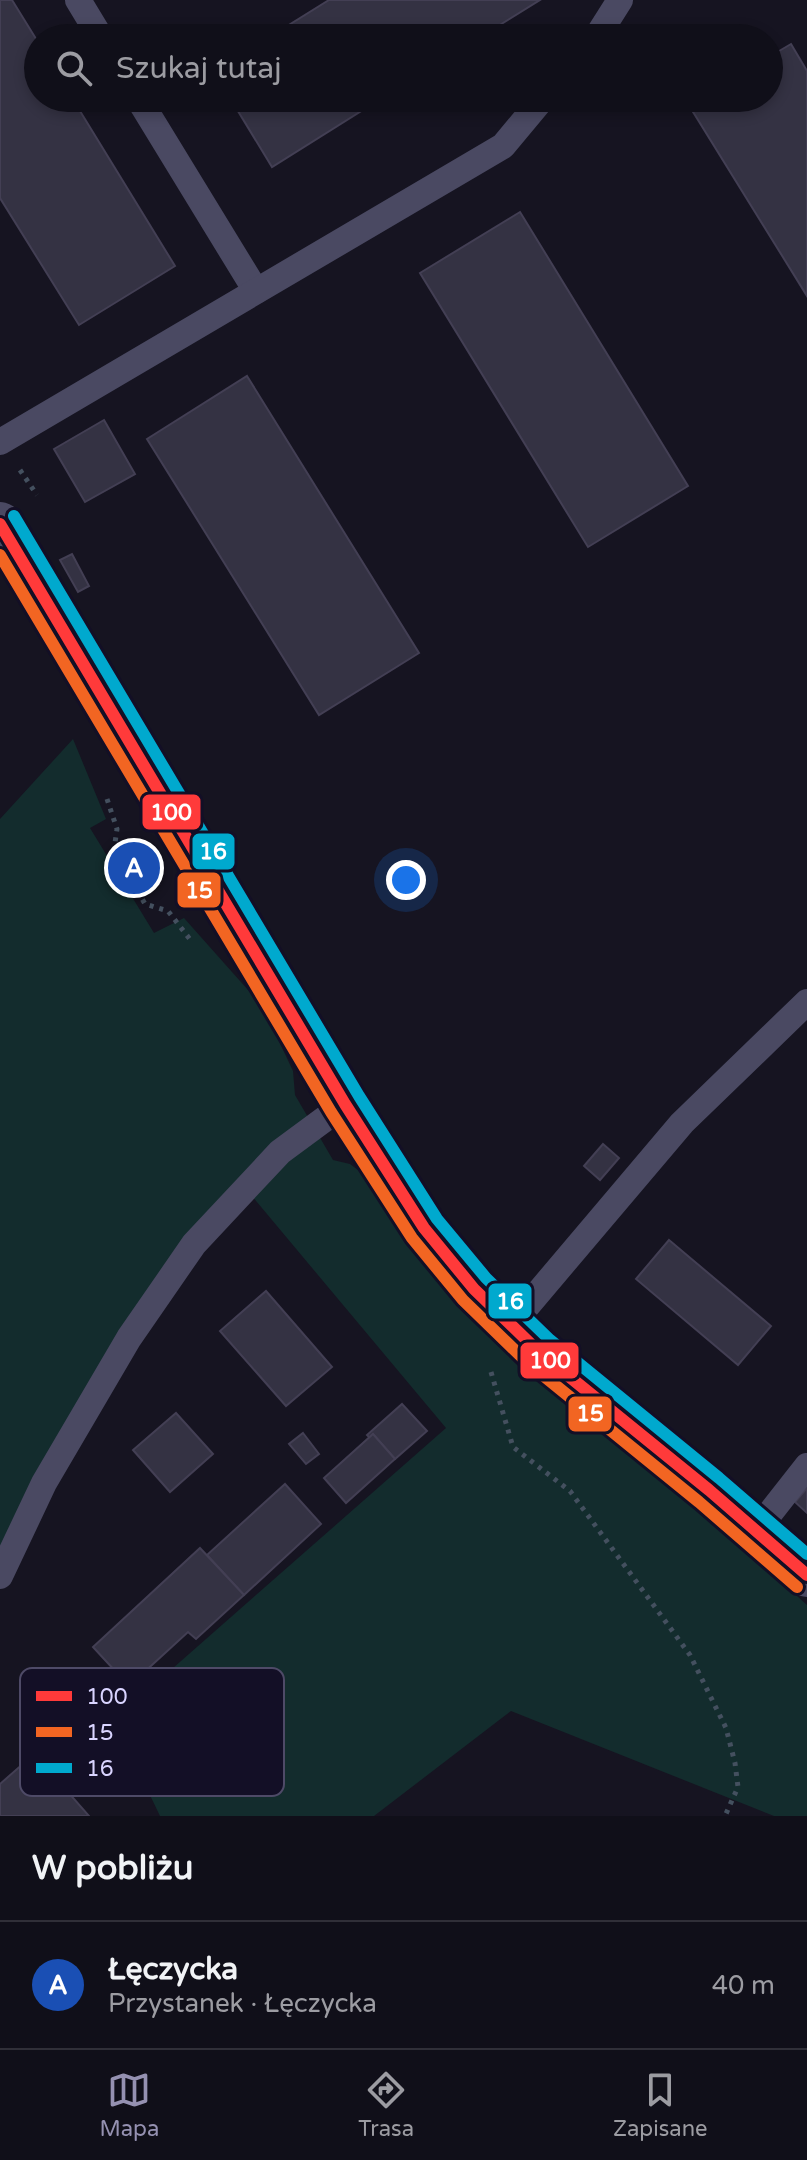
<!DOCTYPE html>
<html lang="pl">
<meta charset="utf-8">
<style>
:root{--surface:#100f19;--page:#191822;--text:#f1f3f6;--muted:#9c9ca2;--line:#302f38;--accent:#9591b1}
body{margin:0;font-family:"Varela Round",sans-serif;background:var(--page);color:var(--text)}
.you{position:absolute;left:406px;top:880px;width:28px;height:28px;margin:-20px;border:6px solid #fff;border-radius:50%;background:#1a73e8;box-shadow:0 0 0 12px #1a73e833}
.badge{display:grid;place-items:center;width:52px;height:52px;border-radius:50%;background:var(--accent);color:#fff;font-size:26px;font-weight:700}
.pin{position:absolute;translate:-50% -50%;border:4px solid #fff;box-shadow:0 2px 8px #0006}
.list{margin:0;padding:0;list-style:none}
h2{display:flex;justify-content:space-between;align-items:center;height:104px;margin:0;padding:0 32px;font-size:34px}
h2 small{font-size:26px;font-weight:400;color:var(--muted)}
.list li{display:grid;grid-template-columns:52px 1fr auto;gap:24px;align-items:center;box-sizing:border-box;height:128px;padding:0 32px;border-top:2px solid var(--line)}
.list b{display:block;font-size:30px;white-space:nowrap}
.list p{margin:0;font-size:26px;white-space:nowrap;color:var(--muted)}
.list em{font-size:26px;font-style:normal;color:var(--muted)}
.icon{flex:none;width:44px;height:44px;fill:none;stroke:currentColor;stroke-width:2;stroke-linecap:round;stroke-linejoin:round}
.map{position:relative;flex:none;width:807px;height:1816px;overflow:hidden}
.search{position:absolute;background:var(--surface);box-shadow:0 4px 12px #0003;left:24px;right:24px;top:24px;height:88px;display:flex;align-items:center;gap:20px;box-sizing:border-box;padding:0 28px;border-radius:44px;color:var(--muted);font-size:30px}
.sheet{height:232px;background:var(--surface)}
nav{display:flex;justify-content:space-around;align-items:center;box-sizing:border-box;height:112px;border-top:2px solid var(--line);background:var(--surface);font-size:22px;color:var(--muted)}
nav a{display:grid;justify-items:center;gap:4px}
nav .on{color:var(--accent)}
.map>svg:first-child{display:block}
</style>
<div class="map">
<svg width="807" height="1816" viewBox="0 0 807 1816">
<rect width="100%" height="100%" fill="#161421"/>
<!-- green -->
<path fill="#132c2d" d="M73,739L106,819L90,828L154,933L184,918L256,999L269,1020L293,1071L295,1095L333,1160L350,1164L358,1170L419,1256L807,1605V1816H774L511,1711L374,1816H160L114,1720L446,1428L246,1189L194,1244L0,1575V819Z"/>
<!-- building -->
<g fill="#343243" stroke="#433f54" stroke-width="2">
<path d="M0,0H12L38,42V98H72L175,266L79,325L0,198Z"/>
<path d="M329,0H540L479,38H268Z"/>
<path d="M791,44L807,71V296L690,107L704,98H769V57Z"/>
<path d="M230,98H382L272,167Z"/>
<path d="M520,212L688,486L588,547L420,273Z"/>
<path d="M247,376L419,653L319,715L147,439Z"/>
<path d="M104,420L135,474L85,502L54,449Z"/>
<path d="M72,554L89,586L78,592L60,560Z"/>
<path d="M140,854L159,884L146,891L129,861Z"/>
<path d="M603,1144L619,1158L600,1180L584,1166Z"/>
<path d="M669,1240L771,1326L738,1365L636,1279Z"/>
<path d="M266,1291L332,1367L286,1406L220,1331Z"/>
<path d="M402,1404L427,1431L395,1459L373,1434L370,1438L367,1435Z"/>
<path d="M176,1413L213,1454L170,1492L133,1450Z"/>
<path d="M303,1433L319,1454L306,1464L289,1444Z"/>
<path d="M373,1434L395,1459L346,1503L324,1478Z"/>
<path d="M285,1484L321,1524L244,1595L207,1555Z"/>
<path d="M807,1488V1513L795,1502Z"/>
<path d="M200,1548L244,1595L196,1639L188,1632L129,1686L93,1647Z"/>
<path d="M34,1751L38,1758L89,1816H0V1784L32,1756Z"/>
</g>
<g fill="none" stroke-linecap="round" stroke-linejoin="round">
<!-- path -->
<g stroke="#44505f" stroke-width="5" stroke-dasharray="4 6" stroke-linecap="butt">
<path d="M20,470L37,495"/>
<path d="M107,799L117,829L114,850L145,904L168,911L192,942"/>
<path d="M491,1372L513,1447L570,1491L690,1655L726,1728L735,1763L738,1787L725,1816"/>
</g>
<!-- service -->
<g stroke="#4a4962" stroke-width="26">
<path d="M78,0L101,38"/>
<path d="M596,38L620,0"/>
<path d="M138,98L256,291"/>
<path d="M0,442L503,146L543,98"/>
<path d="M511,1325L682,1123L807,1002"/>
<path d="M756,1531L807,1466"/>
<path d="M0,1576L44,1483L129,1338L194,1244L280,1152L345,1104"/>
</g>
<!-- tertiary -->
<path stroke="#4a4962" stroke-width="44" d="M0,524L345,1104L424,1228L474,1289L539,1352L709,1490L807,1575"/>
<defs>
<path id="bus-1" d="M0,524L345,1104L424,1228L474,1289L539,1352L709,1490L807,1575"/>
<path id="bus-2" d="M0,555L331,1112L412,1238L463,1300L528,1363L699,1502L797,1587"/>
<path id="bus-3" d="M14,516L359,1096L437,1219L486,1278L550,1340L719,1478L807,1554"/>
</defs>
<!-- bus-1 casing -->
<use href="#bus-1" stroke="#130f26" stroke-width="18"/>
<!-- bus-2 casing -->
<use href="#bus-2" stroke="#130f26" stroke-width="18"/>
<!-- bus-3 casing -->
<use href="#bus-3" stroke="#130f26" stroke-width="18"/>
<!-- bus-1 -->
<use href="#bus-1" stroke="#ff3a3a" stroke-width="12"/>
<!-- bus-2 -->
<use href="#bus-2" stroke="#f26522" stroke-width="12"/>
<!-- bus-3 -->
<use href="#bus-3" stroke="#00a9ce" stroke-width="12"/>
</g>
<!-- legend -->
<rect x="20" y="1668" width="264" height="128" rx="12" fill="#130f26" stroke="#4e4a67" stroke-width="2"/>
<rect x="36" y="1691" width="36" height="10" fill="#ff3a3a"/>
<rect x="36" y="1727" width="36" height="10" fill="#f26522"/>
<rect x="36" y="1763" width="36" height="10" fill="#00a9ce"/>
<g font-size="22" fill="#d9d4ff">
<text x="86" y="1704">100</text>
<text x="86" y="1740">15</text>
<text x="86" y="1776">16</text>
</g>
<g stroke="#130f26" stroke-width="3">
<rect x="141" y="793" width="61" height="38" rx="8" fill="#ff3a3a"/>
<rect x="191" y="832" width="45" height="39" rx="8" fill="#00a9ce"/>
<rect x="176" y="871" width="46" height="38" rx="8" fill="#f26522"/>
<rect x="487" y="1282" width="46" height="38" rx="8" fill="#00a9ce"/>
<rect x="519" y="1341" width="61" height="39" rx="8" fill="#ff3a3a"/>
<rect x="567" y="1395" width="46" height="38" rx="8" fill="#f26522"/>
</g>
<g font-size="22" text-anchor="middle" font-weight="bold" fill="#fff">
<text x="171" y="820">100</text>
<text x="213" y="859">16</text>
<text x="199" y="898">15</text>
<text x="510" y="1309">16</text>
<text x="550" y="1368">100</text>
<text x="590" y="1421">15</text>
</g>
</svg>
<div class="you"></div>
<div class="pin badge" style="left:134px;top:868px;background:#1a4fb4">A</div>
<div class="search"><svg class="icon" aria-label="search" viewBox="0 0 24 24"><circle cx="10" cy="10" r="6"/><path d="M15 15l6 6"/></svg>Szukaj tutaj</div>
</div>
<section class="sheet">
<h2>W pobliżu<small></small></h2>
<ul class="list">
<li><span class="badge" style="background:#1a4fb4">A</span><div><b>Łęczycka</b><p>Przystanek · Łęczycka</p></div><em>40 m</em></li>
</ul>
</section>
<nav>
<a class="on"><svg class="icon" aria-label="map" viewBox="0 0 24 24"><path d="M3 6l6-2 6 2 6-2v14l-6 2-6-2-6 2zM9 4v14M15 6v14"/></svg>Mapa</a>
<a><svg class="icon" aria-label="directions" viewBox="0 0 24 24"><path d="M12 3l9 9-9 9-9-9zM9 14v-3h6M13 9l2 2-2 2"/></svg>Trasa</a>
<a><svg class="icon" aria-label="saved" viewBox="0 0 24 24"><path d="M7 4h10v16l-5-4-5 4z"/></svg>Zapisane</a>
</nav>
